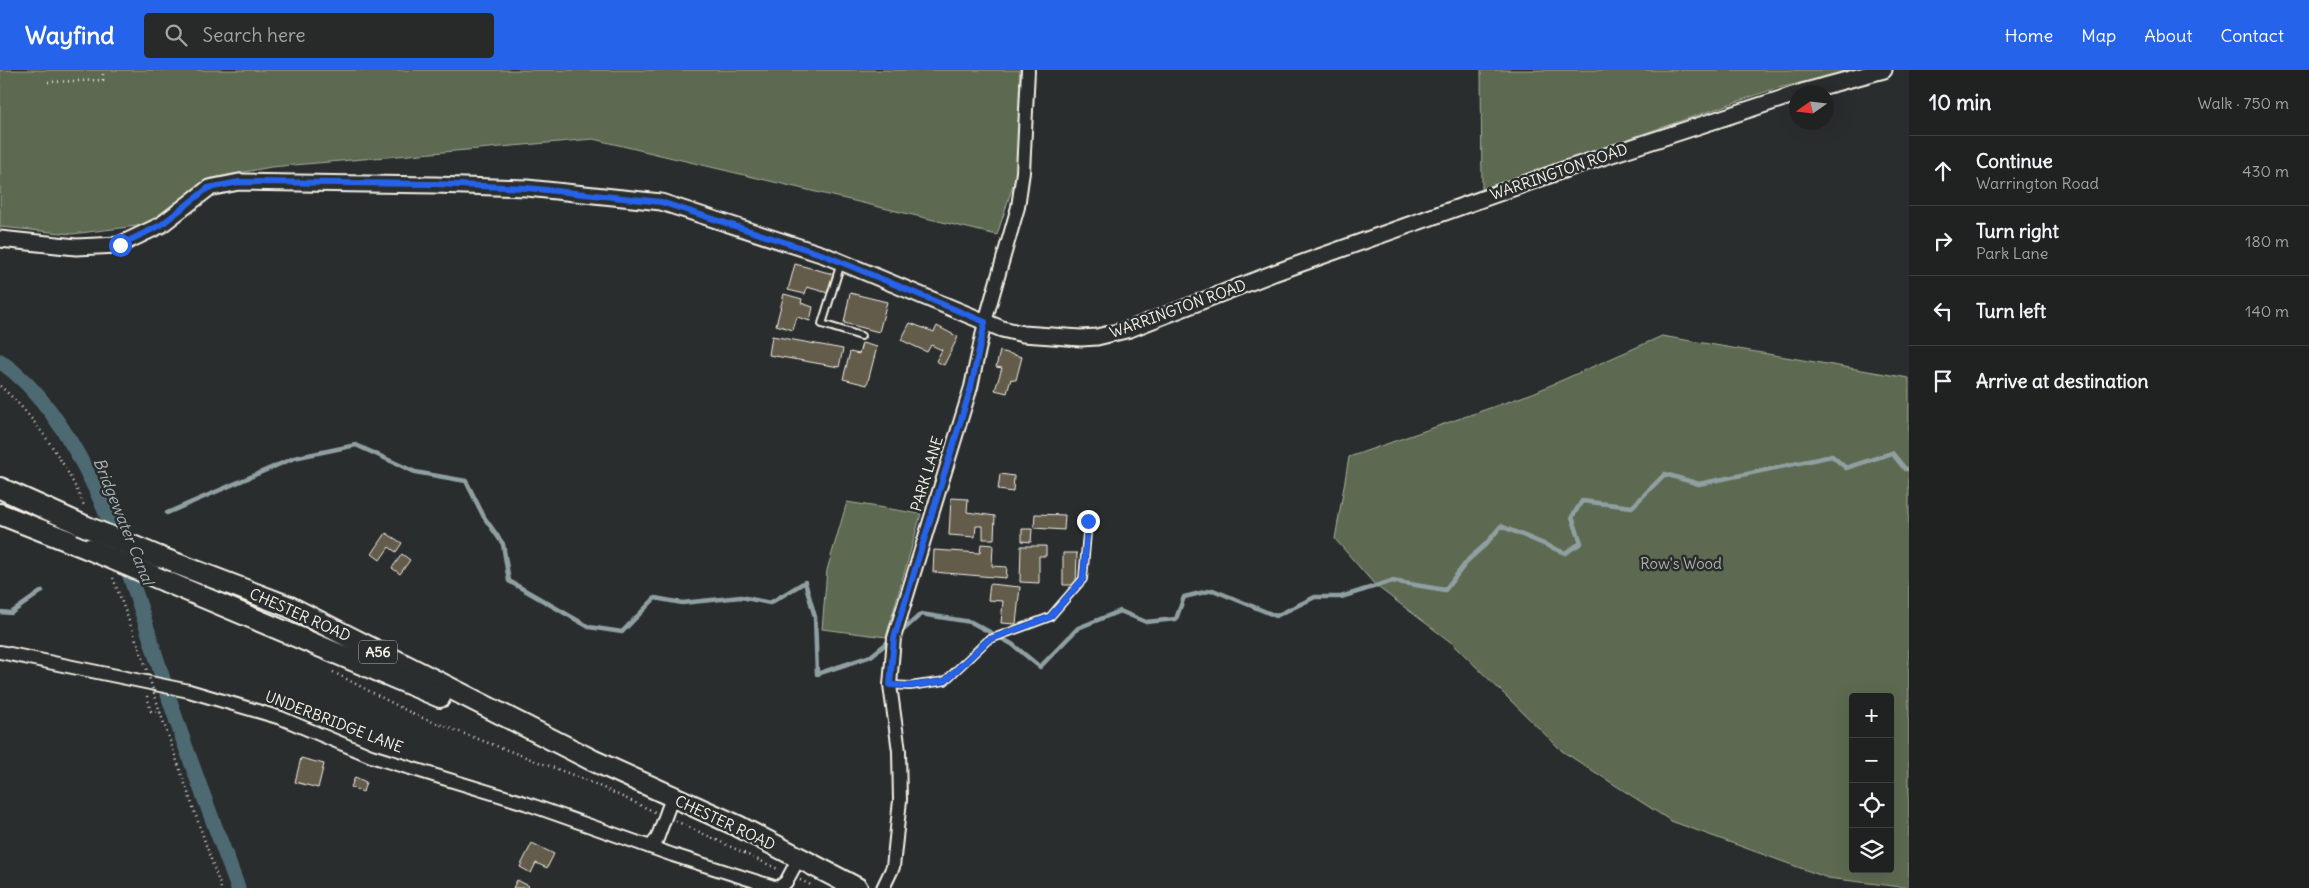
<!DOCTYPE html>
<meta charset="utf-8">
<style>
:root{--surface:#202222;--page:#282a2a;--text:#f1f3f6;--muted:#a2a4a5;--line:#3d3f40;--accent:#2563eb}
body{margin:0;font-family:Delius,sans-serif;background:var(--page);color:var(--text)}
.controls{position:absolute;right:15px;bottom:15px;display:grid;overflow:hidden;border-radius:5px;box-shadow:0 5px 20px #0002}
.controls button{width:45px;height:45px;display:grid;place-items:center;padding:0;border:0;border-bottom:1px solid var(--line);background:var(--surface);color:var(--text);font:25px sans-serif}
.compass{position:absolute;left:1789px;top:15px;width:45px;height:45px;border-radius:50%;background:var(--surface);box-shadow:0 5px 20px #0002;rotate:256deg}
.stop{position:absolute;width:15px;height:15px;margin:-11px;border:4px solid #2563eb;border-radius:50%;background:#fff}
.stop.end{background:#2563eb;border-color:#fff;box-shadow:0 1px 5px #0008}
.list{margin:0;padding:0;list-style:none}
h2{display:flex;justify-content:space-between;align-items:center;height:65px;margin:0;padding:0 20px;font-size:21px}
h2 small{font-size:16px;font-weight:400;color:var(--muted)}
.list li{display:grid;grid-template-columns:32px 1fr auto;gap:15px;align-items:center;box-sizing:border-box;height:70px;padding:0 20px;border-top:1px solid var(--line)}
.list b{display:block;font-size:19px;white-space:nowrap}
.list p{margin:0;font-size:16px;white-space:nowrap;color:var(--muted)}
.list em{font-size:16px;font-style:normal;color:var(--muted)}
.icon{flex:none;width:28px;height:28px;fill:none;stroke:currentColor;stroke-width:2;stroke-linecap:round;stroke-linejoin:round}
.map{position:relative;flex:none;width:1909px;height:818px;overflow:hidden}
header{display:flex;align-items:center;gap:30px;box-sizing:border-box;height:70px;padding:0 25px;background:var(--accent);color:#fff}
header strong{font-size:24px}
nav{display:flex;gap:28px;margin-inline-start:auto;font-size:18px}
.search{width:350px;height:45px;background:var(--page);display:flex;align-items:center;gap:12px;box-sizing:border-box;padding:0 18px;border-radius:5px;color:var(--muted);font-size:19px}
main{display:flex}
aside{flex:1;background:var(--surface)}
.map>svg:first-child{display:block}
</style>
<header>
<strong>Wayfind</strong>
<div class="search"><svg class="icon" aria-label="search" viewBox="0 0 24 24"><circle cx="10" cy="10" r="6"/><path d="M15 15l6 6"/></svg>Search here</div>
<nav><a>Home</a><a>Map</a><a>About</a><a>Contact</a></nav>
</header>
<main>
<div class="map">
<svg width="1909" height="818" viewBox="0 0 1909 818">
<rect width="100%" height="100%" fill="#2a2d2e"/>
<filter id="ink" filterUnits="userSpaceOnUse"><feTurbulence type="fractalNoise" baseFrequency=".02" numOctaves="2"/><feDisplacementMap in="SourceGraphic" scale="10" xChannelSelector="R" yChannelSelector="G"/><feConvolveMatrix kernelMatrix="1 2 1 2 8 2 1 2 1" color-interpolation-filters="sRGB"/></filter>
<g filter="url(#ink)">
<!-- green -->
<g fill="#5d6a51" stroke="#a8ae9c" fill-rule="evenodd">
<path d="M0,0H1020L1017,103L997,165L593,69L271,97L207,109L145,155L72,164L0,157Z"/>
<path d="M1481,0H1858L1774,19L1482,119Z"/>
<path d="M1662,266L1909,308V818L1828,808L1671,751L1562,681L1452,573L1375,515L1335,469L1349,387L1533,323ZM1853,627H1890V799H1853Z"/>
<path d="M847,432L921,444L886,567L822,559L827,500Z"/>
</g>
<g fill="none" stroke-linecap="round" stroke-linejoin="round">
<!-- stream -->
<g stroke="#90a0a2" stroke-width="4.5">
<path d="M167,443L294,388L356,375L415,402L466,411L484,447L503,474L509,511L589,557L622,562L655,528L682,533L741,527L770,533L805,512L815,547L817,604L871,586L892,569"/>
<path d="M0,542L11,543L42,521"/>
<path d="M900,563L921,544L971,552L1012,574L1040,597L1078,558L1120,541L1146,552L1176,549L1184,527L1213,520L1276,546L1315,527H1341L1392,511L1445,520L1469,489L1485,475L1501,456L1565,483L1581,473L1572,447L1582,431L1632,437L1665,404L1699,414L1832,386L1846,398L1892,383L1905,399H1909"/>
</g>
<!-- canal -->
<path stroke="#4e6a73" stroke-width="15" d="M0,291C95,357 137,531 172,637C192,698 216,758 238,818"/>
</g>
<!-- building -->
<g fill="#635b4b" stroke="#f4f1e8">
<path d="M795,194L833,204L828,223L807,217L805,224L788,220Z"/>
<path d="M850,223L887,232L879,262L844,253Z"/>
<path d="M784,224L802,229L801,233L813,237L810,251L797,247L793,260L776,255Z"/>
<path d="M910,253L934,262L937,256L958,267L944,295L936,291L942,280L931,275L927,282L901,270Z"/>
<path d="M772,266L843,279L839,297L769,285Z"/>
<path d="M862,273L877,277L867,315L843,309L850,282L859,284Z"/>
<path d="M1000,281L1022,287L1016,310L1011,309L1007,323L995,320L1002,298L996,297Z"/>
<path d="M1000,404L1014,406L1013,422L998,420Z"/>
<path d="M951,428L968,429L967,442L995,446L994,469H983V456H976L975,467L949,465Z"/>
<path d="M1035,444L1065,445L1064,460L1034,458Z"/>
<path d="M1022,459H1032L1031,472L1022,471Z"/>
<path d="M386,463L402,473L396,482L389,477L380,490L372,484Z"/>
<path d="M981,474L993,475L992,496L1007,497L1006,508L933,502L934,480L980,483Z"/>
<path d="M1021,476H1046V486H1039V513L1020,512Z"/>
<path d="M1063,483H1077L1076,515H1063Z"/>
<path d="M402,484L410,490L400,504L392,498Z"/>
<path d="M990,514L1020,517L1016,554L1001,553L1003,531L988,530Z"/>
<path d="M301,688L324,694L318,718L295,712Z"/>
<path d="M355,707L366,712L363,722L351,717Z"/>
<path d="M532,773L554,784L547,798L536,793L531,803L520,797Z"/>
<path d="M517,810L529,816L527,818H513Z"/>
</g>
<g fill="none" stroke-linecap="round" stroke-linejoin="round">
<defs>
<g id="service">
<path d="M841,193L822,254L861,266"/>
<path d="M890,615L910,616L945,611L988,570L1050,547L1083,509L1088,451"/>
</g>
<g id="minor">
<path d="M0,582L189,621L281,648L371,686L525,733L673,785L777,818"/>
<path d="M650,777L657,769L672,728"/>
<path d="M778,818L786,812L799,788"/>
<path d="M883,818L893,797L900,730L899,681L890,615L894,568L971,317L985,252L1018,137L1023,102L1028,0"/>
</g>
<g id="tertiary">
<path d="M1802,22L1884,0"/>
<path d="M0,169L76,177L119,175L161,155L209,118L239,112L435,115L527,118L661,132L824,185L1002,259L1023,264L1081,268L1097,267L1130,259L1274,203L1569,98L1796,24"/>
</g>
<g id="trunk">
<path d="M0,418L80,454"/>
<path d="M0,444L89,479"/>
<path d="M159,487L290,537L592,690L738,756L857,818"/>
<path d="M167,512L440,627"/>
</g>
</defs>
<!-- service casing -->
<use href="#service" stroke="#f4f1e8" stroke-width="10"/>
<!-- minor casing -->
<use href="#minor" stroke="#f4f1e8" stroke-width="16"/>
<!-- tertiary casing -->
<use href="#tertiary" stroke="#f4f1e8" stroke-width="19"/>
<!-- trunk casing -->
<use href="#trunk" stroke="#f4f1e8" stroke-width="24"/>
<!-- path -->
<g stroke="#f4f1e8" stroke-width="2.5" stroke-dasharray="1 4" stroke-linecap="butt">
<path d="M48,12L103,10V0"/>
<path d="M0,316C35,346 68,396 85,438"/>
<path d="M113,508L145,594"/>
<path d="M333,602L415,645L586,710L655,742"/>
<path d="M147,626L151,641L160,642L221,818"/>
<path d="M676,751L780,800"/>
<path d="M800,810L811,815"/>
</g>
<!-- service -->
<use href="#service" stroke="#2a2d2e" stroke-width="6"/>
<!-- minor -->
<use href="#minor" stroke="#2a2d2e" stroke-width="12"/>
<!-- tertiary -->
<use href="#tertiary" stroke="#2a2d2e" stroke-width="15"/>
<!-- trunk -->
<use href="#trunk" stroke="#2a2d2e" stroke-width="20"/>
<defs>
<g id="trunk-bridge">
<path d="M80,454L159,487"/>
<path d="M89,479L167,512"/>
</g>
</defs>
<!-- trunk-bridge casing -->
<use href="#trunk-bridge" stroke="#f4f1e8" stroke-width="24" stroke-linecap="butt"/>
<!-- path-bridge -->
<path stroke="#f4f1e8" stroke-width="2.5" stroke-dasharray="1 4" stroke-linecap="butt" d="M145,594L160,642"/>
<!-- trunk-bridge -->
<use href="#trunk-bridge" stroke="#2a2d2e" stroke-width="20"/>
</g>
</g>
<g fill="none" stroke-linecap="round" stroke-linejoin="round" filter="url(#ink)">
<!-- route -->
<path stroke="#2563eb" stroke-width="6" d="M120,175L161,155L208,118L239,112L435,114L527,118L661,132L824,185L985,252L971,317L894,568L890,615L910,616L945,611L988,570L1050,547L1083,509L1088,451"/>
</g>
<g text-anchor="middle" stroke-width="5" stroke-linejoin="round" paint-order="stroke">
<!-- shield labels -->
<rect fill="#2a2d2e" stroke="#b7b6b0" stroke-width="1" x="359" y="570.5" width="38" height="23" rx="4"/>
<g font-size="14" font-weight="bold" fill="#f4f1e8">
<text x="378" y="587">A56</text>
</g>
<!-- street labels -->
<g font-size="15" fill="#f4f1e8" stroke="#2a2d2e">
<text transform="translate(1559 102) rotate(-19)" y="5">WARRINGTON ROAD</text>
<text transform="translate(1178 239) rotate(-20)" y="5">WARRINGTON ROAD</text>
<text transform="translate(927 404) rotate(-73)" y="5">PARK LANE</text>
<text transform="translate(300 545) rotate(24)" y="5">CHESTER ROAD</text>
<text transform="translate(334 652) rotate(21)" y="5">UNDERBRIDGE LANE</text>
<text transform="translate(725 753) rotate(25)" y="5">CHESTER ROAD</text>
</g>
<!-- park labels -->
<g font-size="15" fill="#b0b4a4" stroke="#2a2d2e">
<text x="1681" y="499">Row's Wood</text>
</g>
<!-- water labels -->
<g font-size="16" font-style="italic" fill="#a9b4b3" stroke="#2a2d2e">
<text transform="translate(124 451) rotate(68)" y="6">Bridgewater Canal</text>
</g>
</g>
</svg>
<div class="controls">
<button>+</button>
<button>−</button>
<button><svg class="icon" aria-label="locate" viewBox="0 0 24 24"><circle cx="12" cy="12" r="6"/><path d="M12 2v4M12 18v4M2 12h4M18 12h4"/></svg></button>
<button><svg class="icon" aria-label="layers" viewBox="0 0 24 24"><path d="M12 4l9 5-9 5-9-5zM3 14l9 5 9-5"/></svg></button>
</div>
<svg class="compass" viewBox="-18 -18 36 36"><path d="M0-13l5 13h-10z" fill="#e53935"/><path d="M0 13l5-13h-10z" fill="#a2a4a5"/></svg>
<div class="stop" style="left:120px;top:175px"></div>
<div class="stop end" style="left:1088px;top:451px"></div>
</div>
<aside>
<h2>10 min<small>Walk · 750 m</small></h2>
<ul class="list">
<li><svg class="icon" aria-label="ahead" viewBox="0 0 24 24"><path d="M12 20V5M6 11l6-6 6 6"/></svg><div><b>Continue</b><p>Warrington Road</p></div><em>430 m</em></li>
<li><svg class="icon" aria-label="right" viewBox="0 0 24 24"><path d="M7 20v-9h11M14 6l5 5-5 5"/></svg><div><b>Turn right</b><p>Park Lane</p></div><em>180 m</em></li>
<li><svg class="icon" aria-label="left" viewBox="0 0 24 24"><path d="M17 20v-9H6M10 6l-5 5 5 5"/></svg><div><b>Turn left</b></div><em>140 m</em></li>
<li><svg class="icon" aria-label="arrive" viewBox="0 0 24 24"><path d="M6 21V4h12l-3 4 3 4H6"/></svg><div><b>Arrive at destination</b></div></li>
</ul>
</aside>
</main>
